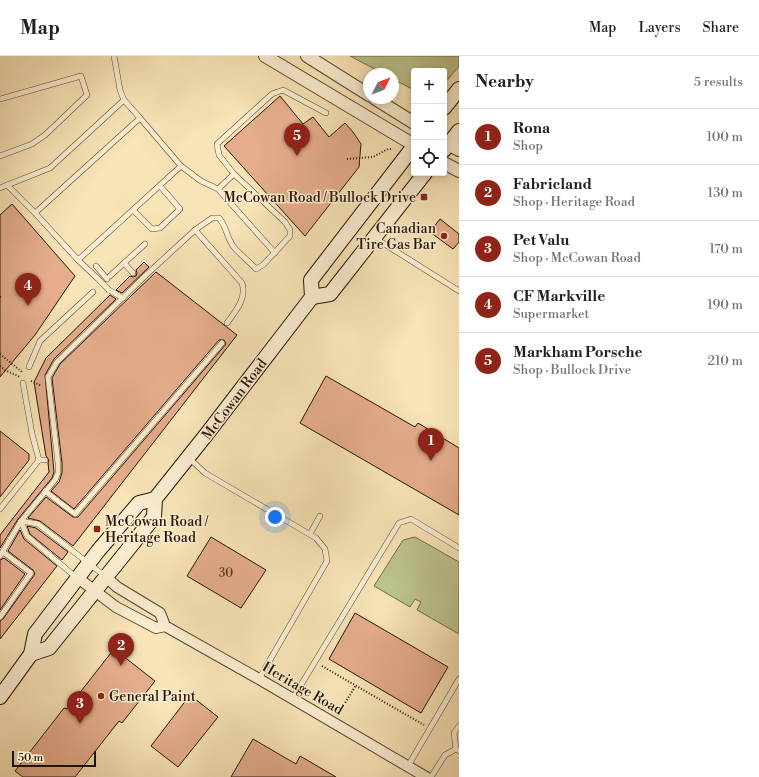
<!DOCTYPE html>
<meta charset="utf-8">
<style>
:root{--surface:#fff;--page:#f2f2f2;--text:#202124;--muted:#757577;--line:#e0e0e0;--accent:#8f2418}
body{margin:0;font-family:"Libre Bodoni",serif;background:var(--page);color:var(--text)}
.controls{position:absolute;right:12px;top:12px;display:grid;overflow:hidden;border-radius:4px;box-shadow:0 2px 6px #0003}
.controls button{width:36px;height:36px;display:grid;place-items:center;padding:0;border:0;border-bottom:1px solid var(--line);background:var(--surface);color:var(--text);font:20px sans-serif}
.compass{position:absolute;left:363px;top:12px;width:36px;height:36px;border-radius:50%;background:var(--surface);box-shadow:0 2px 6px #0003;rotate:48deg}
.scale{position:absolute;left:12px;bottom:10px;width:84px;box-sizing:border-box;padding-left:4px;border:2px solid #261303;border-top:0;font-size:11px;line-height:14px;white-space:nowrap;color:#261303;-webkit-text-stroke:3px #faedd0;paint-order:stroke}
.you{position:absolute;left:275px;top:461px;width:14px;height:14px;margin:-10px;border:3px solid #fff;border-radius:50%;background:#1a73e8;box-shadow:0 0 0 6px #1a73e833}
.badge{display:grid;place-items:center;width:26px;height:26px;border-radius:50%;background:var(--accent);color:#fff;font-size:13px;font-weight:700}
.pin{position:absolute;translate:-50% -33px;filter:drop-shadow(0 1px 2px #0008)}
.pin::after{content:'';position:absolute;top:21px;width:14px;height:12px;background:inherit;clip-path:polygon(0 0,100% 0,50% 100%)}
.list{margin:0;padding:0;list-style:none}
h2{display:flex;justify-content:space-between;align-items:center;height:52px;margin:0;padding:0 16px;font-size:17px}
h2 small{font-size:13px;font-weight:400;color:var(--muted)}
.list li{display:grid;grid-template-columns:26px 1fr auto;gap:12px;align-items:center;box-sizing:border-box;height:56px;padding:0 16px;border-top:1px solid var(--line)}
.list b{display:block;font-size:15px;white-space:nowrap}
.list p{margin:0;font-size:13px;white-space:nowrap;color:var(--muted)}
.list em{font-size:13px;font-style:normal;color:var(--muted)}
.icon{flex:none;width:22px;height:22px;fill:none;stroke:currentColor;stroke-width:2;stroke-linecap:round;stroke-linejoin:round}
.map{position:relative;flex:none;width:459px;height:721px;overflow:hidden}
header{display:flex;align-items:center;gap:24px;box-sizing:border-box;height:56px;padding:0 20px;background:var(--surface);border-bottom:1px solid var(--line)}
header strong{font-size:19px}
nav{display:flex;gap:22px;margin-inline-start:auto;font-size:14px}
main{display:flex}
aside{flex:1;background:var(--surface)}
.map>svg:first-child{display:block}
</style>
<header>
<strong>Map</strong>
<nav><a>Map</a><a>Layers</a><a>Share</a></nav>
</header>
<main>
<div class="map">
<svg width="459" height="721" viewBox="0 0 459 721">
<rect width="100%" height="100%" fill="#f8e4b7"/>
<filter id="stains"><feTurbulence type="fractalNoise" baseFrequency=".005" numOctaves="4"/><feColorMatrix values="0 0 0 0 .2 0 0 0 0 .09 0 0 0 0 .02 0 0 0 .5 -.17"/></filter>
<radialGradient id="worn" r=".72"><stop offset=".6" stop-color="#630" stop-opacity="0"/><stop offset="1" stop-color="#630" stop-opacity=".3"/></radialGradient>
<!-- green -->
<g fill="#bdc48f" stroke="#726c49">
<path d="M350,0H459V10L444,28V15H414V34L393,23V18H384Z"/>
<path d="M415,481L459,506V578L417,554L421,546L415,543L410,551L374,530L403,484Z"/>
</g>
<!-- building -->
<g fill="#e5ad8c" stroke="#261303">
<path d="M280,40L303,68L313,61L329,81L345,67L353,76L361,88L359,111L305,180L224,90Z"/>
<path d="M12,148L75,220L35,279L0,321V159Z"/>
<path d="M440,163L459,178V186L453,193L430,176Z"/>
<path d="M144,206L149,211L122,237L116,234L130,220L133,221L136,220L137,217L136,214Z"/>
<path d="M156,216L237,279L73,490L40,465L28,462L46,441L73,461H78L226,288L224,284H219L74,453L51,435L59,426L62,417V407L52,322L60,308Z"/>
<path d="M110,239L116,243L54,303L45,319L54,416L52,422L18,463L0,492V479L49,416L48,407L49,404L46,400L34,326L46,302Z"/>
<path d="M326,320L415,371L418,367L459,392V459L300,367Z"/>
<path d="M0,375L29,398V404L0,441Z"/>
<path d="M27,470L36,472L68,496L62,504L30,478Z"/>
<path d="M20,474L24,483L57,510L0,583V565L3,563L35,518L33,514L8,495Z"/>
<path d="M211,481L266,514L241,552L187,520Z"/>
<path d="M4,502L25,518L0,554V504Z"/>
<path d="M355,557L448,611L421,657L329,603Z"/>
<path d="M114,593L155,625L122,667L119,665L75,721H23L15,715L64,652L67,653Z"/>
<path d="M190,639L218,661L178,711L151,690Z"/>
<path d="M253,683L296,708L300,700L336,721H231Z"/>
</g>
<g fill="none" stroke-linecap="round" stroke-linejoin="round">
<defs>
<g id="service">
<path d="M0,43L81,20L87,39L45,79L32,88L0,100"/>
<path d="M124,44L140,62L35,157L78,204L181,110L140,62"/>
<path d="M181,110L201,125L218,133L234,118L219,99L217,88L272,38L283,34L326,57"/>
<path d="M7,129L35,157"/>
<path d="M0,132L50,112L124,44L120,34L114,0"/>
<path d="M218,133L275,197"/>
<path d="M133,154L152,173L160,172L180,153L160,130"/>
<path d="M195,174L242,227C247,242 236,255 227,267"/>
<path d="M375,182L459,235"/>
<path d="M78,204L96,221"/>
<path d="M124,207L133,217"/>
<path d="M96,210L107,223"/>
<path d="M110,220L145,188"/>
<path d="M109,234L123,242"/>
<path d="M29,311L40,285L93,236"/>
<path d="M23,327L32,378L39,404"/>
<path d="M189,402L205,417L316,482L325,493L327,505L259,623"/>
<path d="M39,404H45"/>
<path d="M45,435L75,458L222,287"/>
<path d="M0,453L39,404"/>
<path d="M21,465L38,468L105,520"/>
<path d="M21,465L27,480L77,522"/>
<path d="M310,478L320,460"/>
<path d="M0,500L21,465L55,424L58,417V407L48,321L57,306L146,219L195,174L212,162H219C227,171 226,180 233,190C239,198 249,205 256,213L263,209L290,180V174L285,166L234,118"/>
<path d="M0,561L31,517L3,496"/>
<path d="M293,642L399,467L411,463L459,492"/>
<path d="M456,693L454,677L459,670"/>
<path d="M408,710L459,623"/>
<path d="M431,721L445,699L456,693L459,695"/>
</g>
<g id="minor">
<path d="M105,520L117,531L160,557L165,570L259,623L426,721"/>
<path d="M78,522L116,551L156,572L165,570"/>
</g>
<g id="tertiary">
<path d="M265,0L414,89"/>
<path d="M307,0L369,39"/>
<path d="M374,42L414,67"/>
<path d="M444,86L459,94"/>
<path d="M444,107L459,115"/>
</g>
<g id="secondary">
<path d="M444,52L459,33"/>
<path d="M444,94L459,75"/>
<path d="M312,241L330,238L425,117"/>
<path d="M31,598L49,592L154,461L155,443L206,379L312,241L311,224L414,90"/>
<path d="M0,641L31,598L35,578L98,495L139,447L155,443"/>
</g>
</defs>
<!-- service casing -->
<use href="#service" stroke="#5a4730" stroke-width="6"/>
<!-- minor casing -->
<use href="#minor" stroke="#5a4730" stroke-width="12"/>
<!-- tertiary casing -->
<use href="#tertiary" stroke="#5a4730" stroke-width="14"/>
<!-- secondary casing -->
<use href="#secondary" stroke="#261303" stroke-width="16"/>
<!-- path -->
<g stroke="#261303" stroke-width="2" stroke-dasharray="1 2" stroke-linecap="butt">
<path d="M347,103L373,101L388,93H393"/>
<path d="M0,241L1,240"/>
<path d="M0,298L22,316"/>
<path d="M0,310L5,314L20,321"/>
<path d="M31,325L42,330"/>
<path d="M322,610L424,669"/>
<path d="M339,657L356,629"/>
</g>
<!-- service -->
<use href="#service" stroke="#faedd0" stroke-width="5"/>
<!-- minor -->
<use href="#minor" stroke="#faedd0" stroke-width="10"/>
<!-- tertiary -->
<use href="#tertiary" stroke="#faedd0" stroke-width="12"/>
<!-- secondary -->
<use href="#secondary" stroke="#faedd0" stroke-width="14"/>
<defs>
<path id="service-bridge" d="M96,221L109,234"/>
</defs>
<!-- service-bridge casing -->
<use href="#service-bridge" stroke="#5a4730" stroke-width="6" stroke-linecap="butt"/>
<!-- service-bridge -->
<use href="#service-bridge" stroke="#faedd0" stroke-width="5"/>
</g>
<!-- markers -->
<g fill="#8f2418" stroke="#faedd0" stroke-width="1.5">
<rect x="420" y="137" width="8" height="8" rx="2"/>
<circle cx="444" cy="180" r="4"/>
<rect x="93" y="469" width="8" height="8" rx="2"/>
<circle cx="101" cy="640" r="4"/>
</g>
<g text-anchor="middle" stroke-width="3" stroke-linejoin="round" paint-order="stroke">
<!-- number labels -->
<g font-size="12" fill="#563a25">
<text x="226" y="521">30</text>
</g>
<!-- poi labels -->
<g font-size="14" fill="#261303" stroke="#faedd0" text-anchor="end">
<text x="416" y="146">McCowan Road / Bullock Drive</text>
<text x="436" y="177">Canadian<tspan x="436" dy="16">Tire Gas Bar</tspan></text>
<text x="105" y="470" text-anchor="start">McCowan Road /<tspan x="105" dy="16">Heritage Road</tspan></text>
<text x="109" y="645" text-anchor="start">General Paint</text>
</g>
<!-- street labels -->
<g font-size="14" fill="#261303" stroke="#faedd0">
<text transform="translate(234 343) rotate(-53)" y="5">McCowan Road</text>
<text transform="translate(303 632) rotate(30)" y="5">Heritage Road</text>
</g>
</g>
<rect width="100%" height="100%" filter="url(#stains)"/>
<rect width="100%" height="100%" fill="url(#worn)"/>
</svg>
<div class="controls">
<button>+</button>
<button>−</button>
<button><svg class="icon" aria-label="locate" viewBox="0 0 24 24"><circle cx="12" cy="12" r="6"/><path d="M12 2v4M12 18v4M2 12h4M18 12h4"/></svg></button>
</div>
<svg class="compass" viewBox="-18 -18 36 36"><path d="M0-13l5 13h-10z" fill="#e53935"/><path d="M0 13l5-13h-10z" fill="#757577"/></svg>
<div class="scale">50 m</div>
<div class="you"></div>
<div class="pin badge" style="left:431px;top:405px">1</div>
<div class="pin badge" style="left:121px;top:610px">2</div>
<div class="pin badge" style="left:80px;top:668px">3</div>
<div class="pin badge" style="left:28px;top:250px">4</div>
<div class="pin badge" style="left:297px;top:100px">5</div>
</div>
<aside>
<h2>Nearby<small>5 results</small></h2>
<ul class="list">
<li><span class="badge">1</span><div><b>Rona</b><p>Shop</p></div><em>100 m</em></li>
<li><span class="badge">2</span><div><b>Fabricland</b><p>Shop · Heritage Road</p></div><em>130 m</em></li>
<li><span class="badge">3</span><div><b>Pet Valu</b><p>Shop · McCowan Road</p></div><em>170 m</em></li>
<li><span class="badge">4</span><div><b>CF Markville</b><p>Supermarket</p></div><em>190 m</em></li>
<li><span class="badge">5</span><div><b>Markham Porsche</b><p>Shop · Bullock Drive</p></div><em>210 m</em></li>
</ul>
</aside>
</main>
